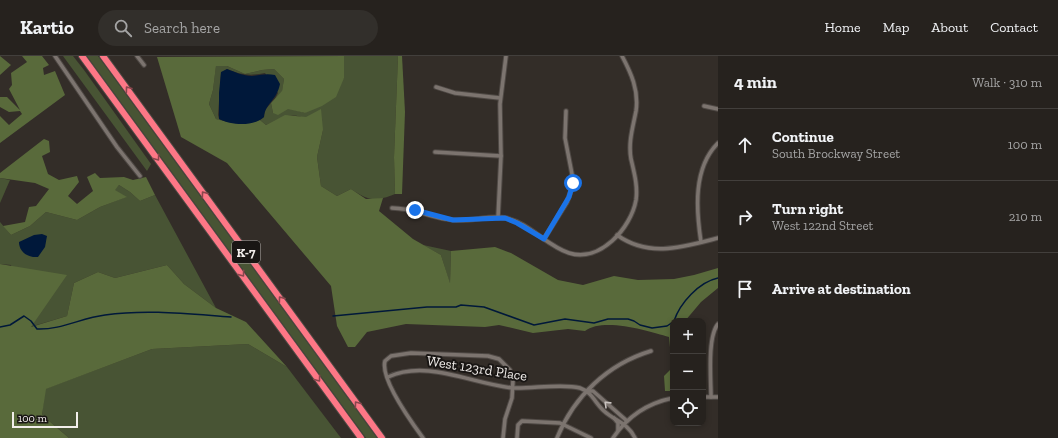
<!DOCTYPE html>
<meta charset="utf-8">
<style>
:root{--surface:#26221e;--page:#322f2b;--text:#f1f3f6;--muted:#a4a4a4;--line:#423f3c}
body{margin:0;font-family:"Zilla Slab",serif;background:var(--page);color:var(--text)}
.controls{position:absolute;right:12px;bottom:12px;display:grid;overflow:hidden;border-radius:8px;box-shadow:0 2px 6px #0003}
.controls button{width:36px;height:36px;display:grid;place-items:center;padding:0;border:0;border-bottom:1px solid var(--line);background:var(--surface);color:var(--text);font:20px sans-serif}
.scale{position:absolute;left:12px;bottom:10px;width:66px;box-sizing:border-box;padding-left:4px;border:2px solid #f2eeeb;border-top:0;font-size:11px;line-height:14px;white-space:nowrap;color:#f2eeeb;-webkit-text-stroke:3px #191614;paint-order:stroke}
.stop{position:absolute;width:12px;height:12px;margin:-9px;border:3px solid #1a73e8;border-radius:50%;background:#fff}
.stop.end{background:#1a73e8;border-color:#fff;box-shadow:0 1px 4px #0008}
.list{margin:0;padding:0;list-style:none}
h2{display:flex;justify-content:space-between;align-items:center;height:52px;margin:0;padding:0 16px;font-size:17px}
h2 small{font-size:13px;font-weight:400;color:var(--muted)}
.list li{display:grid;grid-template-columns:26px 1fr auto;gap:12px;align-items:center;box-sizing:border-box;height:72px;padding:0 16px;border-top:1px solid var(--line)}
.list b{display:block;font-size:15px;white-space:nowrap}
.list p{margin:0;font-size:13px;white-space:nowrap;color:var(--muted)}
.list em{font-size:13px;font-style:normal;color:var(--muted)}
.icon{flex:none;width:22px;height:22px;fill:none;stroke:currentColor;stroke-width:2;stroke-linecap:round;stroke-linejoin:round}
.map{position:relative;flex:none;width:718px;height:382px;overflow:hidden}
header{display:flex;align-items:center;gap:24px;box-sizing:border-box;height:56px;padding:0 20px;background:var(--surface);border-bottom:1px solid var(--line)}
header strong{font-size:19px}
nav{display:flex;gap:22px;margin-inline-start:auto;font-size:14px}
.search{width:280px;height:36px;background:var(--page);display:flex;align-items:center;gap:10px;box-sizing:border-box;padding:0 14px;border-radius:22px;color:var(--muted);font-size:15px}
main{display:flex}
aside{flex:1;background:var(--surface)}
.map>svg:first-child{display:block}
</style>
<header>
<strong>Kartio</strong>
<div class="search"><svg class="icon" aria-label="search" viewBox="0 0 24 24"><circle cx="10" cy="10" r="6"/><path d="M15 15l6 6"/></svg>Search here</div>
<nav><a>Home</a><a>Map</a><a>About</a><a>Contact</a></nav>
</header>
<main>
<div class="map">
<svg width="718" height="382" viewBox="0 0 718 382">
<rect width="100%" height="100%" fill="#332d28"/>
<!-- green -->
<g fill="#485434">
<path d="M63,0H73L84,14L151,108L147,115Z"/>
<path d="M87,0H98L377,382H366Z"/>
<path d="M344,0H398L394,101L395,138C375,146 369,145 351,133L337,140L321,130L317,101L323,74C299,56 292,55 266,69L260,64L264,61L265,54L271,47L273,57L288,52L305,57L344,22Z"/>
<path d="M216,9L227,10L245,18L262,14L274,13L284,23L282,36L275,43L278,37L265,17C250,20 241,19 227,13L221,17L218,59L219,63L227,67L216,63L209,48L213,34Z"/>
<path d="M0,122L10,124L0,147Z"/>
<path d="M119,129L130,136L140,145L155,139L216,252L184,228L167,209L115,222L98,216L74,227L67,260L30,271L11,209L0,208V166L11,179L30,170L46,156L77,164L100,151L126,141L114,134Z"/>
<path d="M423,189L451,195L450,228L441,199Z"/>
<path d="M248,288L287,311L341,382H69L42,359L45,333L152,293Z"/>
</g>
<!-- forest -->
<g fill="#596a3b">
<path d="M0,0L11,9L0,19Z"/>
<path d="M22,0H42L49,9L43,12L44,19L55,15L65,39L0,87V60L9,69L22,58L20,55L9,56L0,51V41H7L20,54L9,33L12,29L11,17L27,6Z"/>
<path d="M344,0V22L336,41L322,50L305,57L288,53L278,59L273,57L271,47L282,35L284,23L274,13L262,14L245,18L227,10H216L213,34L209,48L216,63C231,68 244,67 260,64L266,69L285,59L306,61L321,53L323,74L317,101L321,130L337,140L351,133L366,143L383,142L379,155L413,183L441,199L450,227L451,195L495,191L511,197L558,224L583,229L614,220L638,224L674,223L694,219L718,212V232L701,246L685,265H673V335H665L664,320L672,312L669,281C649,275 603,261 585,275L568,273L533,277L499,269L485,271L406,268L367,276L355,291H348L337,270L331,230L227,107L181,81L157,1Z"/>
<path d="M398,0H402L405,56L402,138H395L394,101Z"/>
<path d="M44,83L49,85L50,96L42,100L48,118L59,124L77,120L79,126L68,140L77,148L93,135L87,121L95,117L100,122L124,121L133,124L146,121L155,139L140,145L130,136L119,129L115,134L127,141L100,151L77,164L46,156L30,170L11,179L3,170L25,166L29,151L36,150L49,133L35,127L0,122V117Z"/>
<path d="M0,208L67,219L31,271L67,260L74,227L98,216L115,222L167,209L184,228L216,252L246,266L287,311L248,288L152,293L46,333L42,359L69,382H0Z"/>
</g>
<!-- water -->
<g fill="#00183a">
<path d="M227,13C235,16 243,20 252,20C261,19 266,17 275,19L280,28C277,44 265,48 264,61C253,71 231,69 219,63V37L221,16Z"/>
<path d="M42,178L47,180L45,191L38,201C28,202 19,196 19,186L34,179Z"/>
</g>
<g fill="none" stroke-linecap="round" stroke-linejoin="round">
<!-- stream -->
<g stroke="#00183a" stroke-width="1.5">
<path d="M333,260L427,251H456L461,249L484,251L534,269L565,263L594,267L608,263H628L634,265L640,269L652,272L667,270L673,266"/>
<path d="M674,265C680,247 699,226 718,222"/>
<path d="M0,271L10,269L24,260L31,265L37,273C61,274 81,262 105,259C147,253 189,258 231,261"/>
</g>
<defs>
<g id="street">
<path d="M55,0L117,91L140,120"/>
<path d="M137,0L144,9"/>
<path d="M436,31L455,37L500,42"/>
<path d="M704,50L718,53"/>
<path d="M435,96L501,100"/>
<path d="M392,152C415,152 433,163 454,164C471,166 489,159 506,162C529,167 547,190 569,197C600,207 631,172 636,144C638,130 634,116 631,103C628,86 633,71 636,55C639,34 631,17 622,0"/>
<path d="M498,162L501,100L500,48L506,0"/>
<path d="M617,179C649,202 683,191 718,182"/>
<path d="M544,183L567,146L572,132V118L565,82L566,55"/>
<path d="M701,186C696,153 693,112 718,87"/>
<path d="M388,321C427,303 472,328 513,332C532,333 562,327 580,332C592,336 595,347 604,355C615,365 628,367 635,382"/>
<path d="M586,335H593L627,365"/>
<path d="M703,341H718"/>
<path d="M711,341C711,324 707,281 718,268"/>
<path d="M614,362L618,367V374"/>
<path d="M423,382C412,367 380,323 385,305L391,300L411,297L488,300L499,303L510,314L513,324L512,342L505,363L503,382"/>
<path d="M517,382L518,369L522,365L560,367L591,382"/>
<path d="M557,382C574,340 608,308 651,295"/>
<path d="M613,382C627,361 648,347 673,342"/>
</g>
<g id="highway">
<path d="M82,0L361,382"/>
<path d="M103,0L382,382"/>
</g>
</defs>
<!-- street casing -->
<use href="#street" stroke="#4f4945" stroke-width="5.5"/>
<!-- highway casing -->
<use href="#highway" stroke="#4f4945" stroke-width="8"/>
<!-- street -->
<use href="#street" stroke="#7c746f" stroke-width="3.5"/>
<!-- highway -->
<use href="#highway" stroke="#fd7786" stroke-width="6"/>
</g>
<!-- one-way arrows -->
<defs><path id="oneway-chevron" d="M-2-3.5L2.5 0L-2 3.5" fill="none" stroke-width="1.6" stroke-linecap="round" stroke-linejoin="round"/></defs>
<g stroke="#8b464d">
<use href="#oneway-chevron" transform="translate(128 33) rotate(-126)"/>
<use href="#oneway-chevron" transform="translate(157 102) rotate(54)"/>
<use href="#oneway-chevron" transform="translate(204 138) rotate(-126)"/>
<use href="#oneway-chevron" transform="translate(242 218) rotate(54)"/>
<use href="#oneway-chevron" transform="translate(281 243) rotate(-126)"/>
<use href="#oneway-chevron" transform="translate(318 323) rotate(54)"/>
<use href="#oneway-chevron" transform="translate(357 348) rotate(-126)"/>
</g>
<use stroke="#c9c3c0" href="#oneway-chevron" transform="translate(607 348) rotate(-136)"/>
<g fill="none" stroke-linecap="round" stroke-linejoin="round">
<!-- route -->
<path stroke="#1a73e8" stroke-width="5" d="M415,154L453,164L505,162L517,167L544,183L569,141L573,127"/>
</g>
<g text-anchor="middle" stroke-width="4" stroke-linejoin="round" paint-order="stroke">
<!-- shield labels -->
<rect fill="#191614" stroke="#b1adaa" stroke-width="1" x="232" y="185" width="28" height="22" rx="3"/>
<g font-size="13" font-weight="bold" fill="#f2eeeb">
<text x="246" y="201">K-7</text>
</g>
<!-- street labels -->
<g font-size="14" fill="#f2eeeb" stroke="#191614">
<text transform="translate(477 312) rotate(9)" y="5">West 123rd Place</text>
</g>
</g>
</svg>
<div class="controls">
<button>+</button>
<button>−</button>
<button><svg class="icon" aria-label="locate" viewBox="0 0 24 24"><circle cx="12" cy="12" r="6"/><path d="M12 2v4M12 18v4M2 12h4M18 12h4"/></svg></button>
</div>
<div class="scale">100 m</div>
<div class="stop" style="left:573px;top:127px"></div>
<div class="stop end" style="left:415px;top:154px"></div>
</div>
<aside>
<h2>4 min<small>Walk · 310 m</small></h2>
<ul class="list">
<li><svg class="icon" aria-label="ahead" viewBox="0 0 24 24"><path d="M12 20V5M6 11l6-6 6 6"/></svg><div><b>Continue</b><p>South Brockway Street</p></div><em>100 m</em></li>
<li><svg class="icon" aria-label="right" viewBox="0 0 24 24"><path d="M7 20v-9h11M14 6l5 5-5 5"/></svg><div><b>Turn right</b><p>West 122nd Street</p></div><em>210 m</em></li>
<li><svg class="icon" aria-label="arrive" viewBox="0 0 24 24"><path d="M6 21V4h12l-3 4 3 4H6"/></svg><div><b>Arrive at destination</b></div></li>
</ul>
</aside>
</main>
